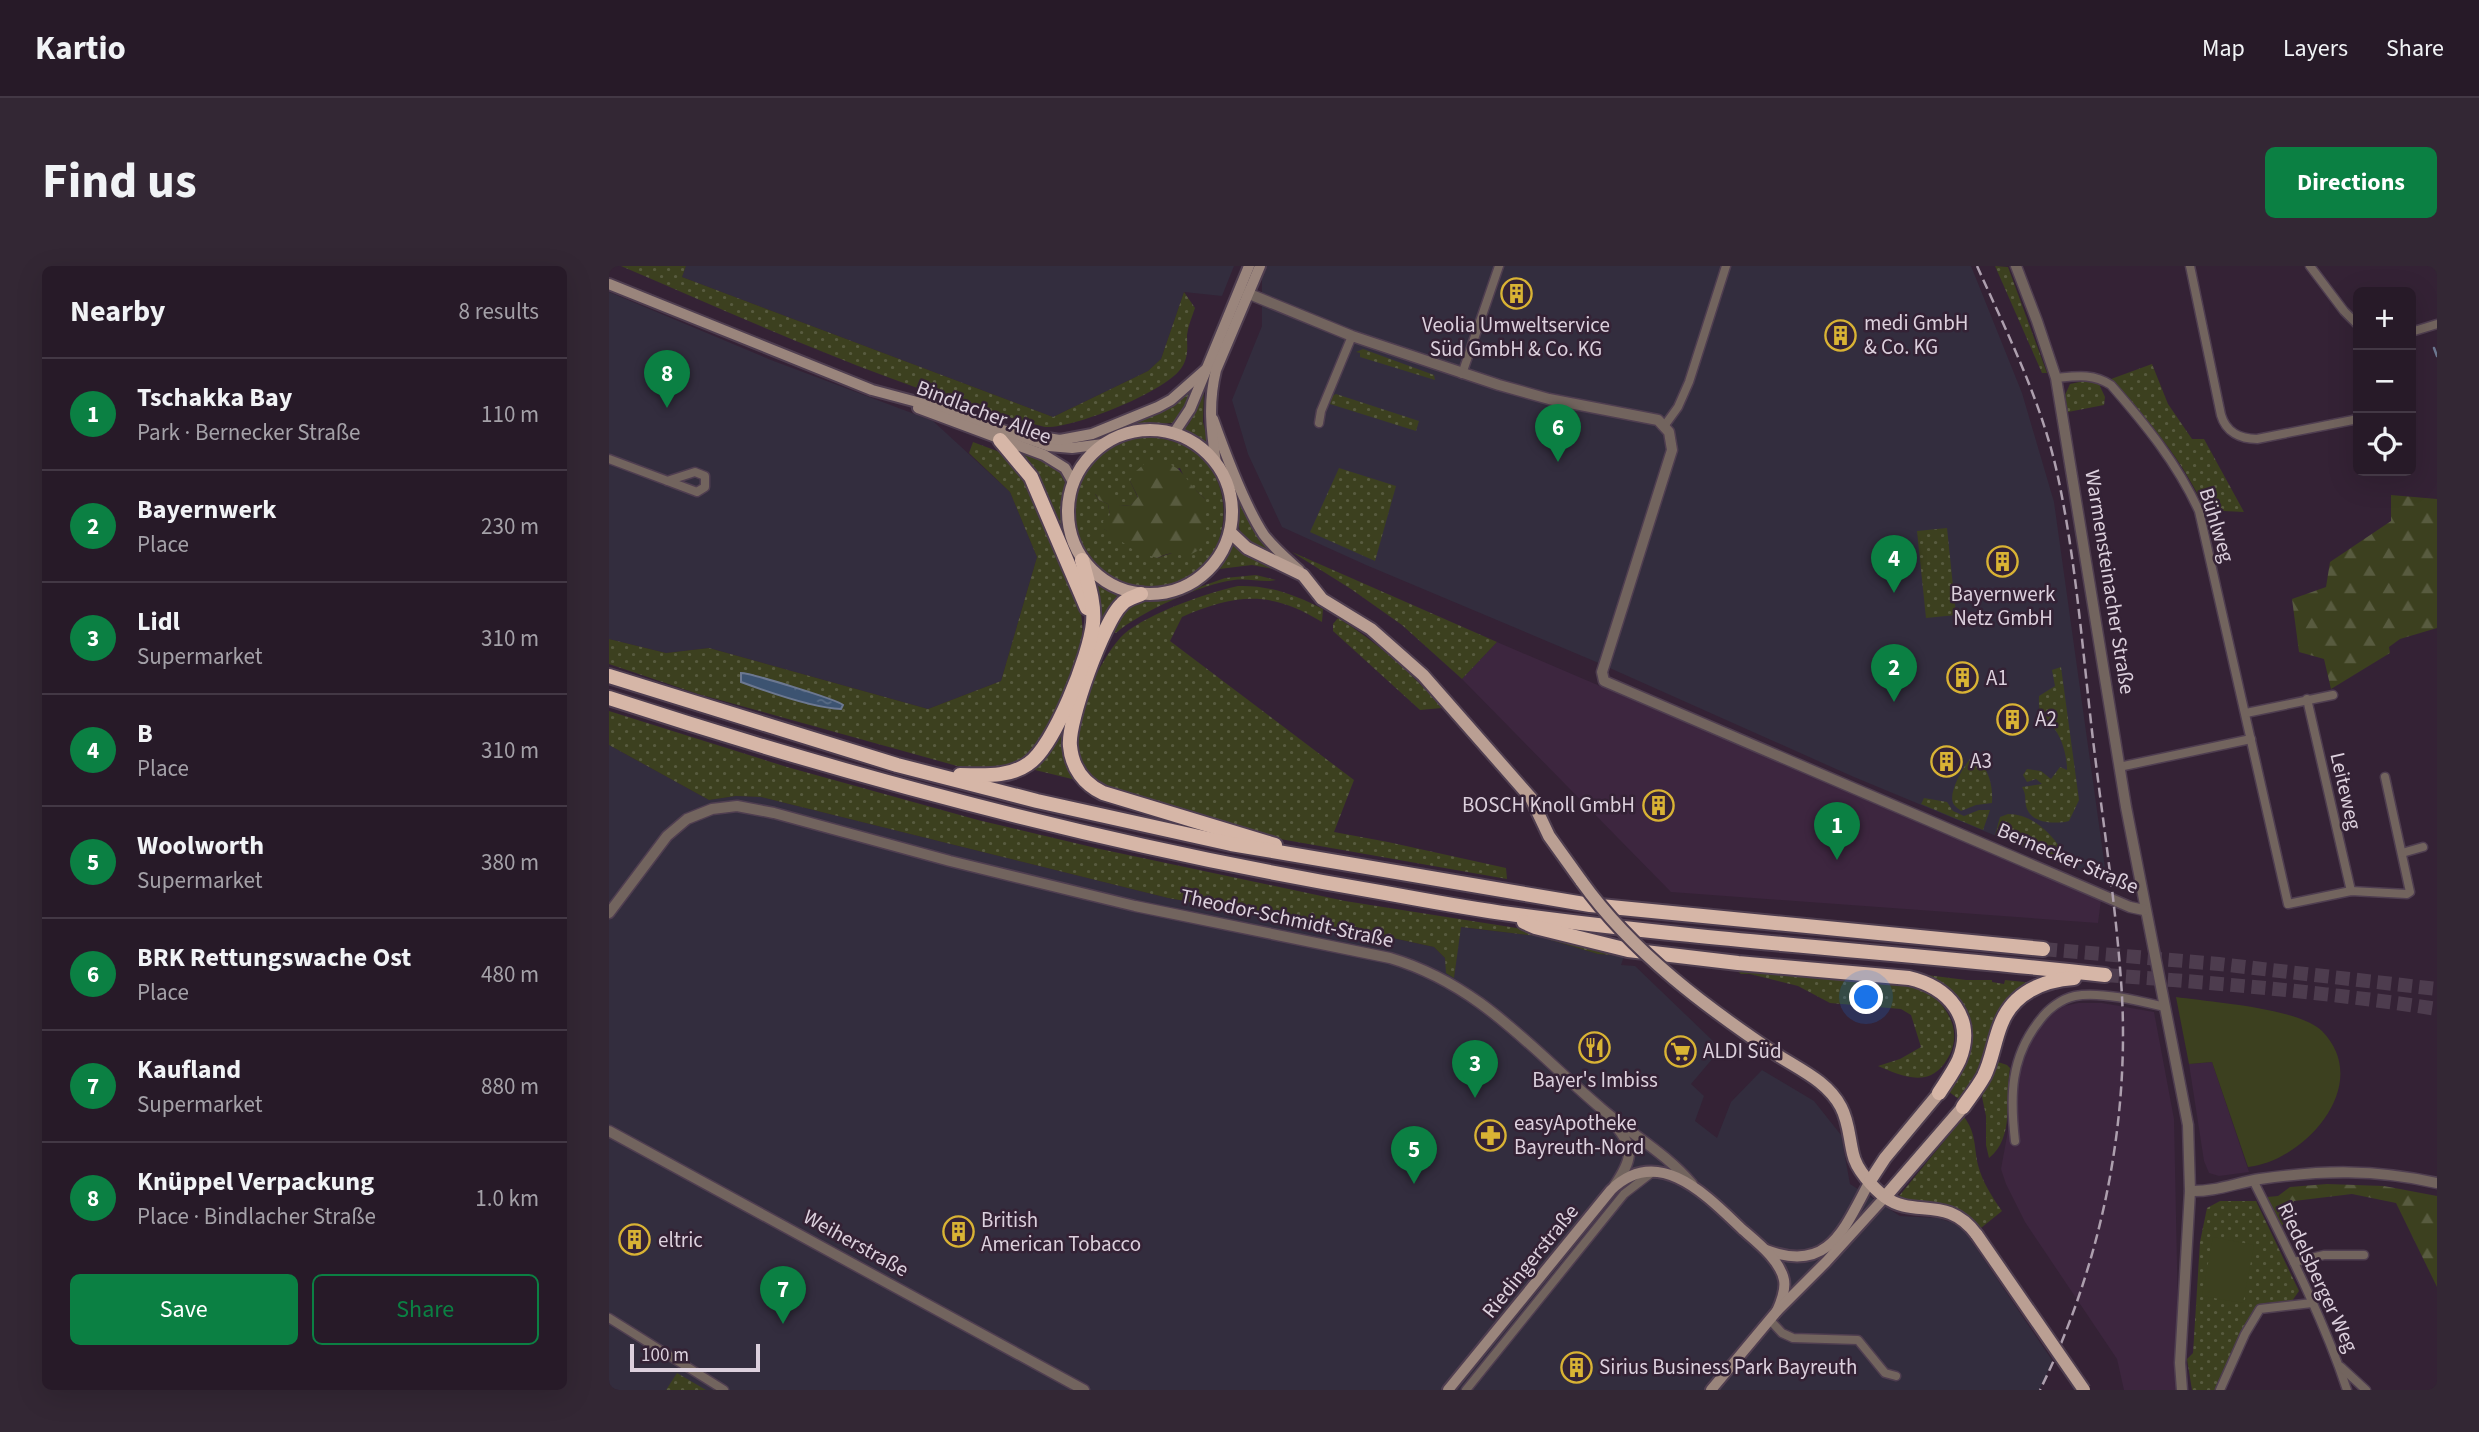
<!DOCTYPE html>
<meta charset="utf-8">
<style>
:root{--surface:#271a28;--page:#332734;--text:#f1f3f6;--muted:#a4a1a8;--line:#433845;--accent:#0b8043}
body{margin:0;font-family:"Source Sans 3",sans-serif;background:var(--page);color:var(--text)}
.controls{position:absolute;right:21px;top:21px;display:grid;overflow:hidden;border-radius:10px;box-shadow:0 7px 28px #0002}
.controls button{width:63px;height:63px;display:grid;place-items:center;padding:0;border:0;border-bottom:2px solid var(--line);background:var(--surface);color:var(--text);font:35px sans-serif}
.scale{position:absolute;left:21px;bottom:18px;width:130px;box-sizing:border-box;padding-left:7px;border:4px solid #dcd0dd;border-top:0;font-size:19px;line-height:24px;white-space:nowrap;color:#dcd0dd;-webkit-text-stroke:5px #342235;paint-order:stroke}
.you{position:absolute;left:1258px;top:732px;width:24px;height:24px;margin:-18px;border:5px solid #fff;border-radius:50%;background:#1a73e8;box-shadow:0 0 0 10px #1a73e833}
.badge{display:grid;place-items:center;width:46px;height:46px;border-radius:50%;background:var(--accent);color:#fff;font-size:23px;font-weight:700}
.pin{position:absolute;translate:-50% -58px;filter:drop-shadow(0 2px 4px #0008)}
.pin::after{content:'';position:absolute;top:37px;width:24px;height:21px;background:inherit;clip-path:polygon(0 0,100% 0,50% 100%)}
.list{margin:0;padding:0;list-style:none}
h2{display:flex;justify-content:space-between;align-items:center;height:91px;margin:0;padding:0 28px;font-size:30px}
h2 small{font-size:23px;font-weight:400;color:var(--muted)}
.list li{display:grid;grid-template-columns:46px 1fr auto;gap:21px;align-items:center;box-sizing:border-box;height:112px;padding:0 28px;border-top:2px solid var(--line)}
.list b{display:block;font-size:26px;white-space:nowrap}
.list p{margin:0;font-size:23px;white-space:nowrap;color:var(--muted)}
.list em{font-size:23px;font-style:normal;color:var(--muted)}
.actions{display:flex;gap:14px;padding:21px 28px}
.actions a{flex:1;padding:16px 0;border:2px solid var(--accent);border-radius:10px;text-align:center;font-size:24px;color:var(--accent)}
.actions .main{background:var(--accent);color:#fff}
.icon{flex:none;width:38px;height:38px;fill:none;stroke:currentColor;stroke-width:2;stroke-linecap:round;stroke-linejoin:round}
.map{position:relative;flex:none;width:1828px;height:1124px;overflow:hidden;border-radius:10px}
header{display:flex;align-items:center;gap:42px;box-sizing:border-box;height:98px;padding:0 35px;background:var(--surface);border-bottom:2px solid var(--line)}
header strong{font-size:33px}
nav{display:flex;gap:38px;margin-inline-start:auto;font-size:24px}
.intro{display:flex;align-items:center;justify-content:space-between;box-sizing:border-box;height:168px;padding:0 42px}
h1{margin:0;font-size:49px}
.button{padding:18px 32px;border-radius:10px;background:var(--accent);color:#fff;font-size:24px;font-weight:700}
main{display:flex;gap:42px;padding:0 42px}
aside{flex:1;background:var(--surface);border-radius:10px;box-shadow:0 7px 28px #0002}
.map>svg:first-child{display:block}
</style>
<header>
<strong>Kartio</strong>
<nav><a>Map</a><a>Layers</a><a>Share</a></nav>
</header>
<div class="intro"><h1>Find us</h1><a class="button">Directions</a></div>
<main>
<aside>
<h2>Nearby<small>8 results</small></h2>
<ul class="list">
<li><span class="badge">1</span><div><b>Tschakka Bay</b><p>Park · Bernecker Straße</p></div><em>110 m</em></li>
<li><span class="badge">2</span><div><b>Bayernwerk</b><p>Place</p></div><em>230 m</em></li>
<li><span class="badge">3</span><div><b>Lidl</b><p>Supermarket</p></div><em>310 m</em></li>
<li><span class="badge">4</span><div><b>B</b><p>Place</p></div><em>310 m</em></li>
<li><span class="badge">5</span><div><b>Woolworth</b><p>Supermarket</p></div><em>380 m</em></li>
<li><span class="badge">6</span><div><b>BRK Rettungswache Ost</b><p>Place</p></div><em>480 m</em></li>
<li><span class="badge">7</span><div><b>Kaufland</b><p>Supermarket</p></div><em>880 m</em></li>
<li><span class="badge">8</span><div><b>Knüppel Verpackung</b><p>Place · Bindlacher Straße</p></div><em>1.0 km</em></li>
</ul>
<div class="actions"><a class="main">Save</a><a>Share</a></div>
</aside>
<div class="map">
<svg width="1828" height="1124" viewBox="0 0 1828 1124">
<defs>
<pattern id="grass-dots" width="8" height="8" patternUnits="userSpaceOnUse" patternTransform="scale(1.75)"><rect width="8" height="8" fill="#3c401f"/><path d="M2 2h.1M6 6h.1" fill="none" stroke="#585b3f" stroke-width="1.8" stroke-linecap="round"/></pattern>
<pattern id="forest-firs" width="22" height="20" patternUnits="userSpaceOnUse" patternTransform="scale(1.75)"><rect width="22" height="20" fill="#3c401f"/><path d="M5 1l3.5 6h-7zM16 11l3.5 6h-7z" fill="#585b3f"/></pattern>
<pattern id="water-ripples" width="26" height="14" patternUnits="userSpaceOnUse" patternTransform="scale(1.75)"><rect width="26" height="14" fill="#3c5371"/><path d="M2 4q2-2 4 0t4 0M15 11q2-2 4 0t4 0" fill="none" stroke="#586b85"/></pattern>
</defs>
<rect width="100%" height="100%" fill="#342235"/>
<!-- built -->
<g fill="#3d263f">
<path d="M888,376L1492,634L1489,657L1062,626L853,413Z"/>
<path d="M1469,737H1493L1545,746L1565,853L1569,1047L1567,1124H1515L1508,1093L1416,956L1397,918L1392,903L1411,798L1418,779L1430,761L1443,748L1455,740Z"/>
<path d="M1603,796L1640,906L1610,910L1600,907L1595,895L1580,798Z"/>
</g>
<!-- industrial -->
<g fill="#332d3e">
<path d="M77,0H625L613,30L575,26L552,93L539,105L444,151L73,11Z"/>
<path d="M657,0H1362L1413,127L1445,236L1498,616L1245,511L985,395L757,299L673,261L639,188L623,134L653,60V11Z"/>
<path d="M0,26L162,94L324,155L401,226L428,291L392,415L319,443L100,382L57,387L0,373Z"/>
<path d="M0,479L100,534L127,530L152,531L559,632L750,665L825,681L836,692L845,711L851,661L928,670L989,688L1015,690L1012,699L1026,700L1103,774L1110,785L1082,818L1095,830L1086,855L1108,872L1122,836L1153,804L1205,835L1232,869L1241,918L1291,950L1329,952L1347,958L1357,967L1443,1094L1436,1113L1430,1124H0Z"/>
</g>
<!-- grass -->
<g fill="url(#grass-dots)" fill-rule="evenodd">
<path d="M12,0H77L73,11L444,151L539,105L552,93L575,26L586,42C583,51 579,60 578,69C578,80 580,90 573,101C559,125 464,163 436,161C290,124 150,59 12,0Z"/>
<path d="M1386,0L1399,1L1438,107H1433Z"/>
<path d="M754,83L825,109L826,114L751,91V87L747,86Z"/>
<path d="M1543,98L1559,138L1583,173H1595L1635,246L1596,244C1574,193 1538,153 1502,113Z"/>
<path d="M1475,115L1490,118L1496,131L1495,139L1459,146L1456,129L1461,118Z"/>
<path d="M583,122L574,145L563,157L527,160L491,171L564,138Z"/>
<path d="M595,123L594,156L600,180L573,164L580,158Z"/>
<path d="M727,128L810,155L807,165L721,138L723,130Z"/>
<path d="M536,171C655,173 629,346 523,321C502,316 484,303 474,284C445,232 481,178 536,171ZM571,202L577,215L596,233V276L548,292L495,263L501,249L499,238L490,234L486,228L511,240L522,239L529,232L521,215Z"/>
<path d="M364,176L388,185L410,201L469,335C473,349 475,363 472,377C468,403 437,478 416,492C398,505 380,503 359,503L89,428L0,398V373L57,387L100,382L319,443L392,415L428,291L401,226L360,187ZM131,410C150,415 223,428 234,439L224,442L133,416Z"/>
<path d="M608,176L674,294L641,278L631,267L625,222Z"/>
<path d="M407,185C421,190 442,194 452,205C461,217 452,234 453,248C454,271 465,293 473,315Z"/>
<path d="M730,202L787,220L766,295L701,266Z"/>
<path d="M1338,262L1347,349L1317,352L1308,265Z"/>
<path d="M624,278L632,285L665,303L643,299L610,303Z"/>
<path d="M683,286L888,376L853,413L793,359L742,323Z"/>
<path d="M647,309L667,314C657,317 638,312 625,314C593,318 531,346 507,367L504,366L514,343L531,334L557,333L616,312Z"/>
<path d="M482,312L493,321L512,330L503,340L482,384Z"/>
<path d="M629,320C661,319 686,329 714,343L713,356C662,324 626,328 573,351L561,375L745,514L725,566L779,576L897,602L898,613L660,571L497,521C484,514 473,504 468,490C458,461 493,388 515,368C540,347 597,327 629,320Z"/>
<path d="M729,352C768,376 803,407 833,442L811,444L724,365V358Z"/>
<path d="M1452,401L1470,534L1460,555C1447,558 1424,558 1418,543C1415,535 1418,529 1413,521L1433,518L1427,513L1418,516L1414,509L1418,503L1432,505L1442,513L1451,501L1458,504C1458,492 1454,475 1447,465C1436,448 1429,456 1430,430L1446,420L1443,404Z"/>
<path d="M0,445L178,501L369,554L491,583L736,635L926,665L1017,688L1015,690L989,688L928,670L852,661L845,712L837,707L836,692L825,681L779,671L559,632L152,531L127,530L100,534L0,479Z"/>
<path d="M455,455V475L467,514L422,503Z"/>
<path d="M1364,490C1380,501 1384,519 1383,537L1367,539L1352,545C1350,543 1345,540 1344,537C1339,526 1356,497 1364,490Z"/>
<path d="M1315,532L1338,536L1344,545L1355,550L1370,544H1381L1374,564L1312,538Z"/>
<path d="M1399,548C1422,548 1440,565 1452,583L1448,595L1386,569L1391,551Z"/>
<path d="M1121,699L1309,718C1335,735 1358,764 1337,795C1333,802 1324,810 1316,811C1299,814 1284,806 1269,800L1291,793L1312,781L1302,749L1292,743L1221,737L1189,720L1141,708H1132Z"/>
<path d="M1278,704L1357,714H1383V716L1395,718L1396,714L1425,717L1387,754L1366,815L1352,835L1339,825C1365,786 1359,783 1352,739Z"/>
<path d="M1386,795L1398,799L1401,802C1396,831 1406,872 1380,892L1377,879V850L1373,831L1374,824Z"/>
<path d="M1355,851C1367,866 1365,881 1369,899C1373,915 1383,931 1393,945L1372,962C1348,929 1318,948 1290,930Z"/>
<path d="M1611,935H1647L1690,1025L1683,1035L1655,1037L1643,1047L1607,1124H1583L1578,1093L1584,1087L1591,976L1598,942Z"/>
<path d="M68,1107L97,1124H57Z"/>
</g>
<!-- forest -->
<g fill="url(#forest-firs)">
<path d="M540,194C578,198 570,210 596,233V276L590,284L577,291C566,284 559,287 548,292L526,285L495,263L494,255L501,249L499,238L490,234L486,227L490,222L507,231L511,240L522,239L529,231L521,215L527,205Z"/>
<path d="M1782,229L1828,233V362L1791,373L1780,381L1781,387L1722,423L1715,393L1690,386L1683,333L1717,321L1721,296L1782,255Z"/>
<path d="M1718,918L1775,920L1828,930V1021L1787,937L1743,928L1685,935L1673,960L1658,931L1669,930L1681,921Z"/>
</g>
<!-- garden -->
<g fill="#3c401f">
<path d="M1567,731C1601,736 1690,742 1713,765C1765,818 1696,895 1639,901L1603,796L1580,798Z"/>
<path d="M1604,971L1645,979L1634,1037L1593,1030Z"/>
</g>
<!-- water -->
<path fill="url(#water-ripples)" stroke="#6c7891" stroke-width="2" d="M132,407C142,407 229,434 234,439L232,443C205,442 159,426 132,416Z"/>
<g fill="none" stroke-linecap="round" stroke-linejoin="round">
<!-- stream -->
<path stroke="#6c7891" stroke-width="2.5" d="M1825,82L1828,90"/>
<!-- motorway-tunnel -->
<g stroke="#4d3c4e" stroke-width="14" stroke-dasharray="14 7" stroke-linecap="butt">
<path d="M1434,683L1610,698L1828,723"/>
<path d="M1496,709C1607,717 1718,726 1828,743"/>
</g>
<defs>
<g id="minor">
<path d="M1581,0L1612,149C1617,166 1631,173 1648,173L1749,153"/>
<path d="M1701,0L1735,45L1749,59"/>
<path d="M1802,66L1828,58"/>
<path d="M853,108L890,0"/>
<path d="M1447,112C1467,110 1484,107 1502,119C1536,158 1568,197 1590,245L1679,638L1742,625L1798,628L1801,626L1776,511"/>
<path d="M710,157L712,145L743,70"/>
<path d="M1056,159L1069,141L1080,116L1117,0"/>
<path d="M0,193L88,226L96,221V210L86,206L58,215"/>
<path d="M1698,433L1742,625"/>
<path d="M1637,447L1724,429"/>
<path d="M1510,501L1642,473"/>
<path d="M1793,587L1814,581"/>
<path d="M1406,875C1401,830 1401,791 1431,754C1439,743 1452,733 1466,730C1490,725 1531,735 1556,741"/>
<path d="M1644,914C1678,982 1714,1051 1738,1124"/>
<path d="M1685,996L1715,989H1755"/>
<path d="M0,1052L115,1124"/>
<path d="M1161,1054L1173,1067L1184,1072L1249,1074L1276,1107L1287,1110"/>
<path d="M1732,1101L1757,1124"/>
<path d="M857,1124L1015,928L1041,908"/>
<path d="M1611,1124L1636,1068L1651,1043L1703,1037"/>
</g>
<g id="tertiary">
<path d="M1407,0L1428,55L1447,112L1517,541L1579,859L1581,925L1571,1097L1573,1124"/>
<path d="M633,25L743,70L890,119L940,133L1049,154L1060,166L1063,184L993,406L995,415L1521,641L1535,644"/>
<path d="M0,647L58,570L78,553L103,543L128,540L165,547L341,595L526,640L781,692C872,719 923,784 993,843C1022,868 1058,888 1083,918"/>
<path d="M0,865L475,1124"/>
<path d="M1006,919C1022,895 1027,883 1006,859"/>
<path d="M1581,925C1605,926 1627,917 1651,913C1714,904 1765,903 1828,917"/>
</g>
<g id="secondary">
<path d="M0,18L263,124L323,140L440,180L463,182L494,178"/>
<path d="M309,142L435,189L456,202L464,216"/>
<path d="M604,153C615,184 637,242 655,269C665,282 678,293 690,304"/>
<path d="M565,167L581,143L640,0"/>
<path d="M425,170L451,174L483,168L549,141L562,134L596,104"/>
<path d="M607,197C602,164 599,137 607,104L651,0"/>
<path d="M1157,984C1221,1008 1235,962 1261,915"/>
<path d="M839,1124L1002,924C1050,877 1099,931 1134,964C1149,977 1171,994 1175,1014C1177,1024 1172,1036 1168,1045"/>
<path d="M1102,1124L1168,1045L1217,996L1276,931"/>
</g>
<g id="primary">
<circle cx="541" cy="246" r="82"/>
<path d="M621,266L638,282L694,309L713,333L762,363L814,409L922,532L940,570L973,616"/>
<path d="M1170,790C1192,804 1219,816 1232,841C1240,856 1240,872 1244,888C1247,903 1264,922 1276,931C1305,953 1338,928 1368,969"/>
<path d="M1261,915L1276,892L1330,827"/>
<path d="M1276,931L1354,841"/>
</g>
<g id="motorway">
<path d="M391,174L422,211L478,342"/>
<path d="M532,328C525,331 518,332 513,338C495,354 458,456 461,480C463,502 475,518 494,527L666,579"/>
<path d="M0,410L288,499L428,535L622,578L981,639L1434,683"/>
<path d="M0,432C251,514 505,581 765,625C810,633 856,642 901,648C1099,675 1298,687 1496,709"/>
<path d="M351,509C374,509 399,512 419,498C445,481 481,389 484,357C486,336 478,314 473,294"/>
<path d="M915,656L926,661L1019,684L1129,697L1300,712C1339,721 1367,752 1350,794C1345,805 1337,816 1330,827"/>
<path d="M1354,841C1361,831 1369,821 1375,810C1383,794 1385,775 1392,758C1404,727 1434,714 1465,712"/>
</g>
</defs>
<!-- minor casing -->
<use href="#minor" stroke="#4f3e50" stroke-width="11"/>
<!-- tertiary casing -->
<use href="#tertiary" stroke="#4f3e50" stroke-width="13"/>
<!-- secondary casing -->
<use href="#secondary" stroke="#4f3e50" stroke-width="14"/>
<!-- primary casing -->
<use href="#primary" stroke="#4f3e50" stroke-width="16"/>
<!-- motorway casing -->
<use href="#motorway" stroke="#4f3e50" stroke-width="18"/>
<!-- minor -->
<use href="#minor" stroke="#72645e" stroke-width="8"/>
<!-- tertiary -->
<use href="#tertiary" stroke="#72645e" stroke-width="10"/>
<!-- secondary -->
<use href="#secondary" stroke="#9a857c" stroke-width="10"/>
<!-- primary -->
<use href="#primary" stroke="#ba9f93" stroke-width="12"/>
<!-- motorway -->
<use href="#motorway" stroke="#d6b6a7" stroke-width="14"/>
<!-- rail -->
<path stroke="#ad9fae" stroke-width="2.5" stroke-dasharray="10 5" stroke-linecap="butt" d="M1368,0C1399,69 1433,136 1449,211C1468,300 1474,392 1485,482C1495,564 1508,647 1513,730C1520,864 1490,1004 1431,1124"/>
<defs>
<g id="primary-bridge">
<path d="M973,616C1024,687 1098,742 1170,790"/>
<path d="M1368,969L1475,1124"/>
</g>
</defs>
<!-- primary-bridge casing -->
<use href="#primary-bridge" stroke="#4f3e50" stroke-width="16" stroke-linecap="butt"/>
<!-- primary-bridge -->
<use href="#primary-bridge" stroke="#ba9f93" stroke-width="12"/>
</g>
<!-- icons -->
<defs>
<symbol id="building-ring" viewBox="-11 -11 22 22"><circle r="9.5" fill="#342235" stroke="#d9b334" stroke-width="1.5"/><path d="M-4-6H4V6H1V3H-1V6H-4ZM-2.5-4.3h1.7v1.8h-1.7ZM.8-4.3h1.7v1.8H.8ZM-2.5-1h1.7V.8h-1.7ZM.8-1h1.7V.8H.8Z" fill="#d9b334"/></symbol>
<symbol id="restaurant-ring" viewBox="-11 -11 22 22"><circle r="9.5" fill="#342235" stroke="#d9b334" stroke-width="1.5"/><path d="M-5-6h1v4h1v-4h1v4h1v-4h1v5L-1.5 .5V6h-2V.5L-5-1ZM5-6V6H3V1.5H1.5Q1.5-4 5-6Z" fill="#d9b334"/></symbol>
<symbol id="supermarket-ring" viewBox="-11 -11 22 22"><circle r="9.5" fill="#342235" stroke="#d9b334" stroke-width="1.5"/><path d="M-6-5.5h2.5l.6 2H6L4.5 2H-2.5L-4.4-4H-6ZM-1.5 3.2a1.3 1.3 0 1 0 .1 0ZM3 3.2a1.3 1.3 0 1 0 .1 0Z" fill="#d9b334"/></symbol>
<symbol id="pharmacy-ring" viewBox="-11 -11 22 22"><circle r="9.5" fill="#342235" stroke="#d9b334" stroke-width="1.5"/><path d="M-2-6h4v4h4v4h-4v4h-4v-4h-4v-4h4Z" fill="#d9b334"/></symbol>
</defs>
<g fill-rule="evenodd">
<use href="#building-ring" x="890" y="10" width="35" height="35"/>
<use href="#building-ring" x="1214" y="52" width="35" height="35"/>
<use href="#building-ring" x="1376" y="278" width="35" height="35"/>
<use href="#building-ring" x="1336" y="394" width="35" height="35"/>
<use href="#building-ring" x="1386" y="436" width="35" height="35"/>
<use href="#building-ring" x="1320" y="478" width="35" height="35"/>
<use href="#building-ring" x="1032" y="522" width="35" height="35"/>
<use href="#restaurant-ring" x="968" y="764" width="35" height="35"/>
<use href="#supermarket-ring" x="1054" y="768" width="35" height="35"/>
<use href="#pharmacy-ring" x="864" y="852" width="35" height="35"/>
<use href="#building-ring" x="332" y="948" width="35" height="35"/>
<use href="#building-ring" x="8" y="956" width="35" height="35"/>
<use href="#building-ring" x="950" y="1084" width="35" height="35"/>
</g>
<g text-anchor="middle" stroke-width="5" stroke-linejoin="round" paint-order="stroke">
<!-- poi labels -->
<g font-size="21" fill="#dcd0dd" stroke="#342235" text-anchor="start">
<text x="1255" y="64">medi GmbH<tspan x="1255" dy="24">&amp; Co. KG</tspan></text>
<text x="907" y="66" text-anchor="middle">Veolia Umweltservice<tspan x="907" dy="24">Süd GmbH &amp; Co. KG</tspan></text>
<text x="1394" y="335" text-anchor="middle">Bayernwerk<tspan x="1394" dy="24">Netz GmbH</tspan></text>
<text x="1377" y="419">A1</text>
<text x="1426" y="460">A2</text>
<text x="1361" y="502">A3</text>
<text x="1026" y="546" text-anchor="end">BOSCH Knoll GmbH</text>
<text x="1094" y="792">ALDI Süd</text>
<text x="986" y="821" text-anchor="middle">Bayer's Imbiss</text>
<text x="905" y="864">easyApotheke<tspan x="905" dy="24">Bayreuth-Nord</tspan></text>
<text x="372" y="961">British<tspan x="372" dy="24">American Tobacco</tspan></text>
<text x="49" y="981">eltric</text>
<text x="990" y="1108">Sirius Business Park Bayreuth</text>
</g>
<!-- street labels -->
<g font-size="21" fill="#dcd0dd" stroke="#342235">
<text transform="translate(375 146) rotate(21)" y="7">Bindlacher Allee</text>
<text transform="translate(1608 259) rotate(73)" y="7">Bühlweg</text>
<text transform="translate(1501 316) rotate(81)" y="7">Warmensteinacher Straße</text>
<text transform="translate(1737 525) rotate(77)" y="7">Leiteweg</text>
<text transform="translate(1459 592) rotate(23)" y="7">Bernecker Straße</text>
<text transform="translate(678 652) rotate(12)" y="7">Theodor-Schmidt-Straße</text>
<text transform="translate(247 977) rotate(29)" y="7">Weiherstraße</text>
<text transform="translate(921 995) rotate(-51)" y="7">Riedingerstraße</text>
<text transform="translate(1709 1011) rotate(65)" y="7">Riedelsberger Weg</text>
</g>
</g>
</svg>
<div class="controls">
<button>+</button>
<button>−</button>
<button><svg class="icon" aria-label="locate" viewBox="0 0 24 24"><circle cx="12" cy="12" r="6"/><path d="M12 2v4M12 18v4M2 12h4M18 12h4"/></svg></button>
</div>
<div class="scale">100 m</div>
<div class="you"></div>
<div class="pin badge" style="left:1228px;top:594px">1</div>
<div class="pin badge" style="left:1285px;top:436px">2</div>
<div class="pin badge" style="left:866px;top:832px">3</div>
<div class="pin badge" style="left:1285px;top:327px">4</div>
<div class="pin badge" style="left:805px;top:918px">5</div>
<div class="pin badge" style="left:949px;top:196px">6</div>
<div class="pin badge" style="left:174px;top:1058px">7</div>
<div class="pin badge" style="left:58px;top:142px">8</div>
</div>
</main>
